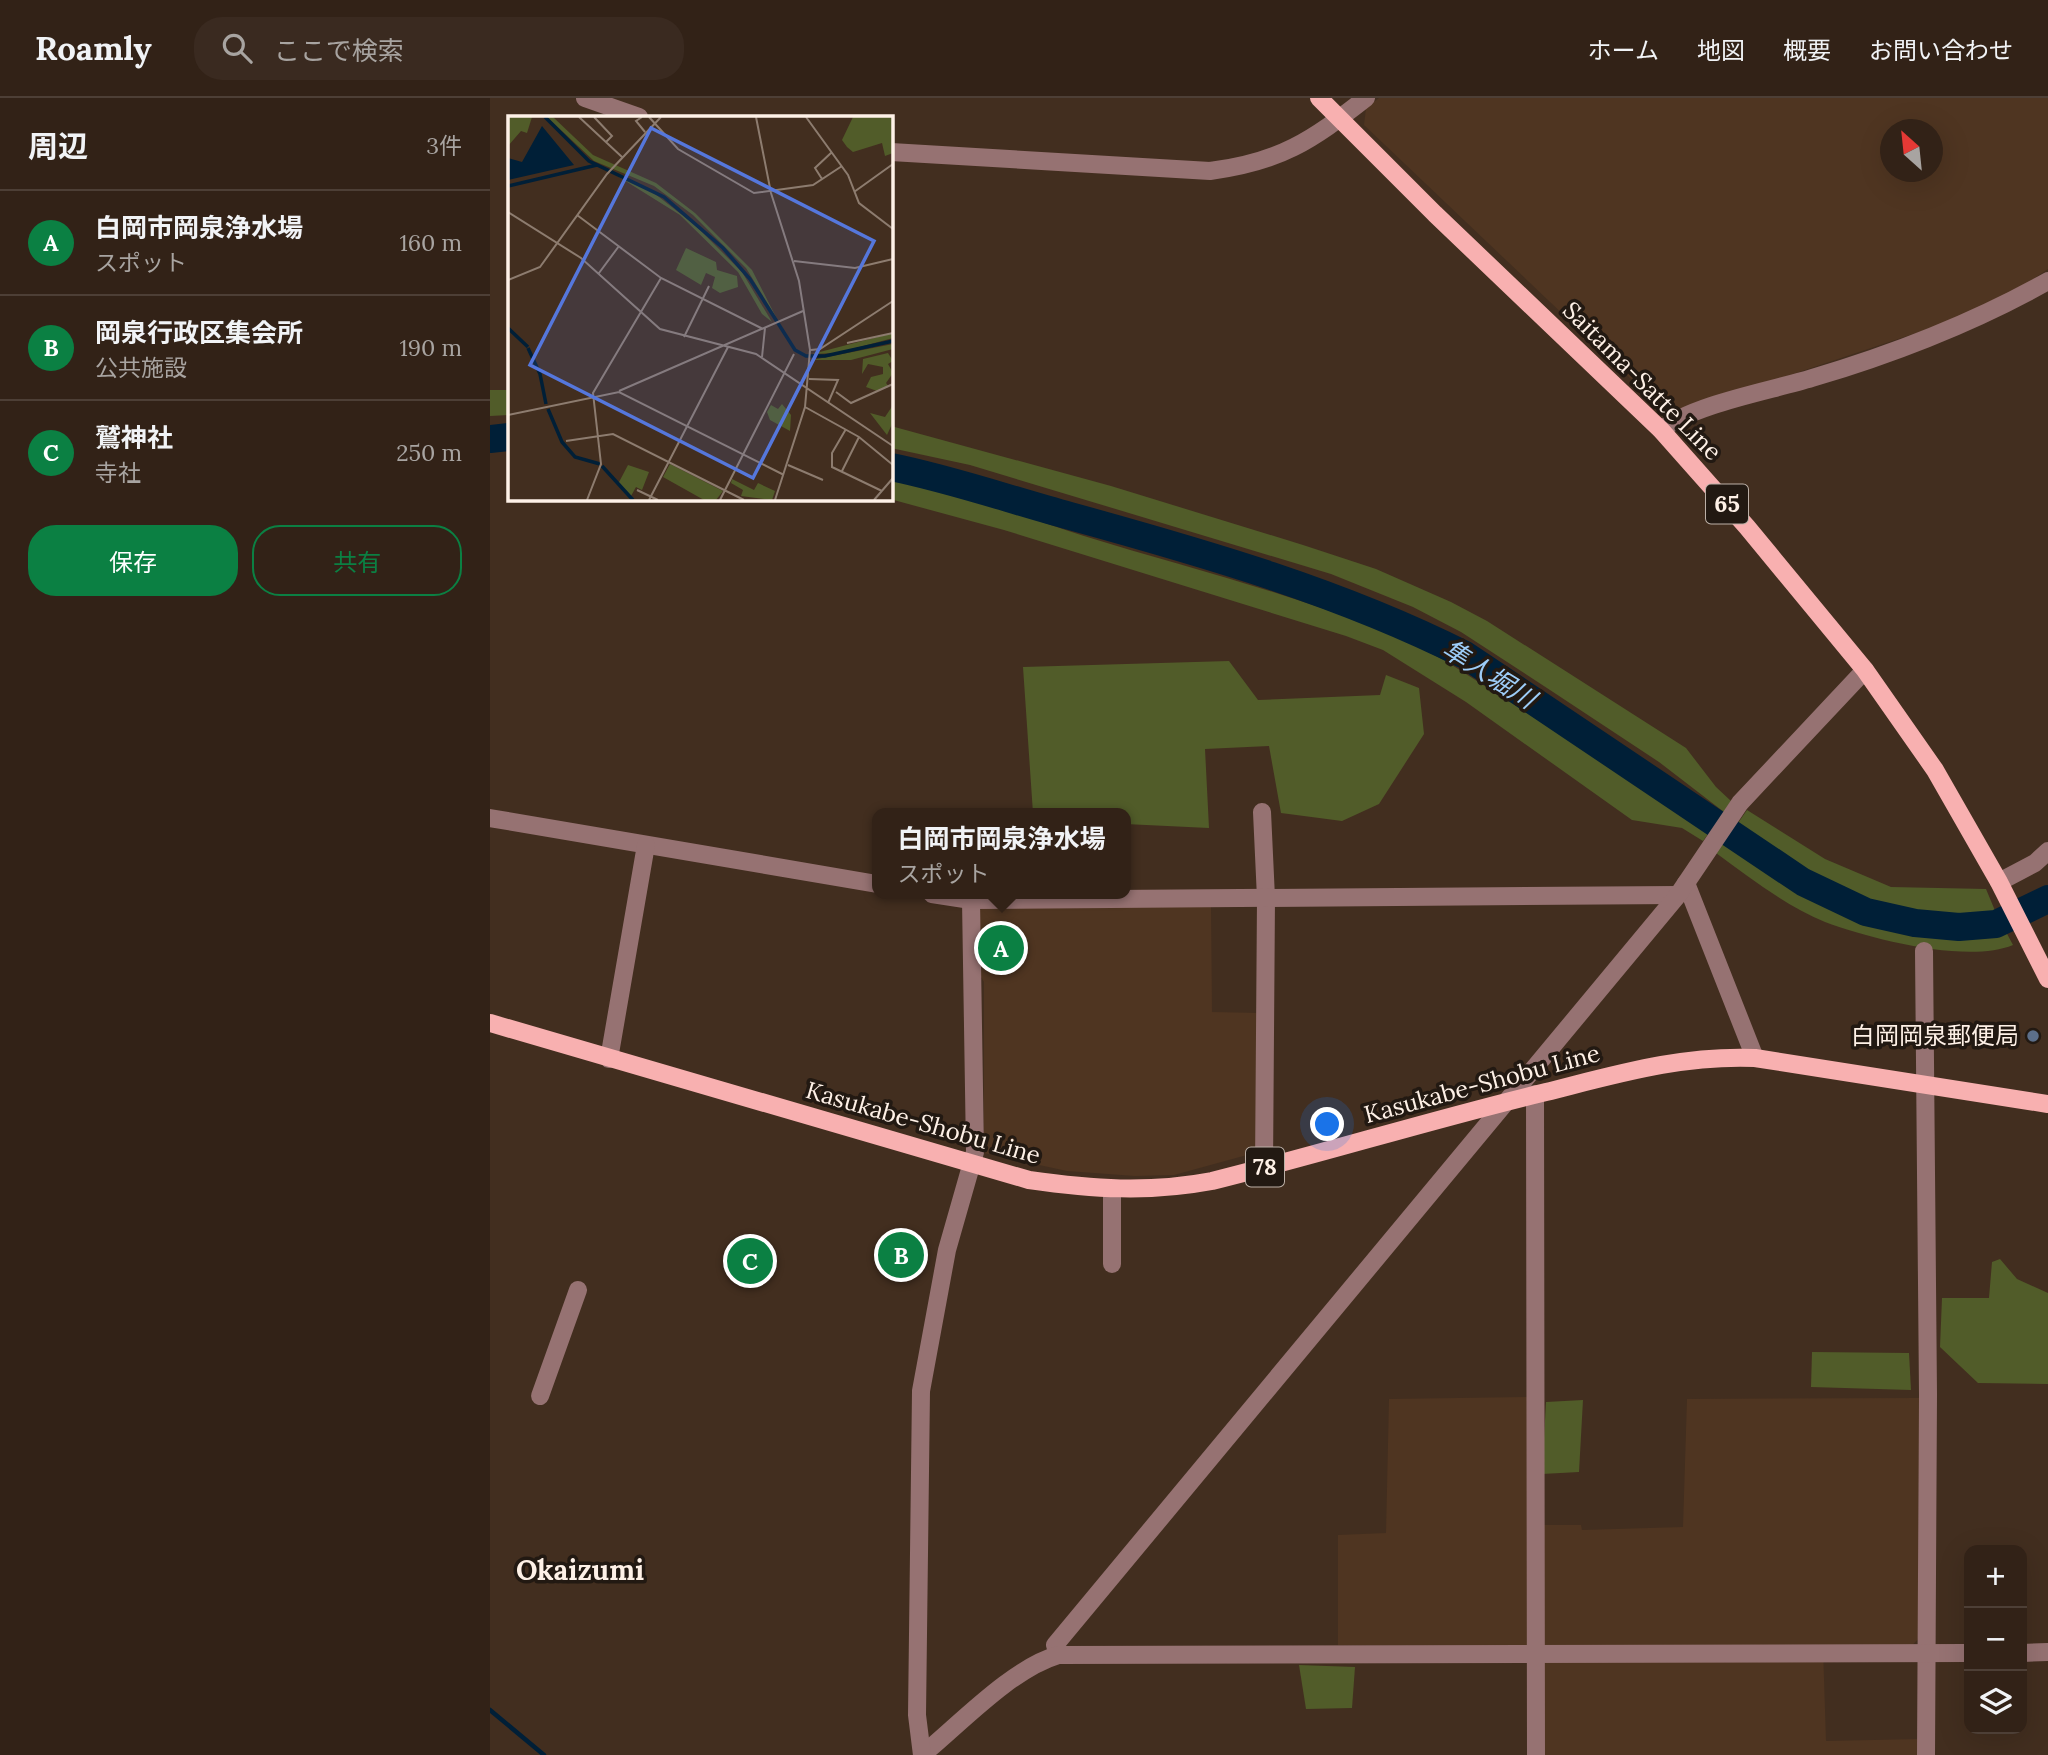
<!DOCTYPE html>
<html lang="ja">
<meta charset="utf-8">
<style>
:root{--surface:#322217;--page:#3a2a20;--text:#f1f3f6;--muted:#a8a4a1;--line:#4d3f36;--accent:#0b8043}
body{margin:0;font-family:Lora,"Noto Sans JP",serif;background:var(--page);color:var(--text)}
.controls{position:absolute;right:21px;bottom:21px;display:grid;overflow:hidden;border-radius:14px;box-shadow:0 7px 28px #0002}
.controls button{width:63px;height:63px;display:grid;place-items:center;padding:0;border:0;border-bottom:2px solid var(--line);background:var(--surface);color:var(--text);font:35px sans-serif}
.compass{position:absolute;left:1390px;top:21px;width:63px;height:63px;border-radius:50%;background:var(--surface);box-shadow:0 7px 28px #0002;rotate:333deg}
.you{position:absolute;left:838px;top:1027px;width:24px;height:24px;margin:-18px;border:5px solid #fff;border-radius:50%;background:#1a73e8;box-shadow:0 0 0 10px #1a73e833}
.badge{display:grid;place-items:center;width:46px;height:46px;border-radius:50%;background:var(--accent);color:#fff;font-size:23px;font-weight:700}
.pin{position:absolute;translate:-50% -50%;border:4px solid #fff;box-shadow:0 2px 7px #0006}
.popup{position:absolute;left:382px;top:710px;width:259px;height:91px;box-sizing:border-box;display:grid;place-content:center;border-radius:14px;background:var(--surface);filter:drop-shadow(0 2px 5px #0005);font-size:23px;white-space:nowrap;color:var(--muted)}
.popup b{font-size:26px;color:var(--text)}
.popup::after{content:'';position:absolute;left:50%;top:100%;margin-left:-14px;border:14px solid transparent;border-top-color:var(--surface)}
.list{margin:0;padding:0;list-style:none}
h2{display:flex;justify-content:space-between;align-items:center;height:91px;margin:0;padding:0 28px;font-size:30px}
h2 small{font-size:23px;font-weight:400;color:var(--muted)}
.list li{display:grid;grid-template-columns:46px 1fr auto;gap:21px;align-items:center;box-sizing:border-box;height:105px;padding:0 28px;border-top:2px solid var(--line)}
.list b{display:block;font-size:26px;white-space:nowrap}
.list p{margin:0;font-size:23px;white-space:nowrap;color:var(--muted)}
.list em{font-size:23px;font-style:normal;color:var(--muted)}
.actions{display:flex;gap:14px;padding:21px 28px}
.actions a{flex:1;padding:16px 0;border:2px solid var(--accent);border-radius:28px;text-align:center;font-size:24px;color:var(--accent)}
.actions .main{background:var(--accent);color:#fff}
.icon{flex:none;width:38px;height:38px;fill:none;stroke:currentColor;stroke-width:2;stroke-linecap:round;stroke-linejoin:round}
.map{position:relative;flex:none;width:1558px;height:1657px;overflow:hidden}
header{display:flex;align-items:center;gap:42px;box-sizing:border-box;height:98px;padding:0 35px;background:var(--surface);border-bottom:2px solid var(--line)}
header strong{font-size:33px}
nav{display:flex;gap:38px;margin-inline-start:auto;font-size:24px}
.search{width:490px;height:63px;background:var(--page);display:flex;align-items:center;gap:18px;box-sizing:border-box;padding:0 24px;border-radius:28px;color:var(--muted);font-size:26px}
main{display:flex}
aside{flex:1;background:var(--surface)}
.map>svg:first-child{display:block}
</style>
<header>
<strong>Roamly</strong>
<div class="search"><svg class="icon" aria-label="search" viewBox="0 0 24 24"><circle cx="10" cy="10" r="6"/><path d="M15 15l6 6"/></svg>ここで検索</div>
<nav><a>ホーム</a><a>地図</a><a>概要</a><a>お問い合わせ</a></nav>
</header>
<main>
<aside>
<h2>周辺<small>3件</small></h2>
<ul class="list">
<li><span class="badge">A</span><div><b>白岡市岡泉浄水場</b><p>スポット</p></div><em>160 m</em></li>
<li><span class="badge">B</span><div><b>岡泉行政区集会所</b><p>公共施設</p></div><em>190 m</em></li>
<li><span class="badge">C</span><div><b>鷲神社</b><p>寺社</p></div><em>250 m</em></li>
</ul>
<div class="actions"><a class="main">保存</a><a>共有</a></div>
</aside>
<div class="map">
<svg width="1558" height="1657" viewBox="0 0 1558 1657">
<rect width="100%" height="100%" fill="#422e1f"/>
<!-- built -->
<g fill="#4f3521" fill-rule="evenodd">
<path d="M889,0H1558V171L1521,196L1447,228L1183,316L1141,281L874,27L876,10ZM1400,32H1442V74H1400Z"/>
<path d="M721,807L722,914L770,915L768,1054L684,1077L645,1078L577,1073L494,1055V884L488,874L489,813L495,808Z"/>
<path d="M1041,1299L1040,1427H1091L1092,1432L1193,1429L1197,1301L1429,1300L1428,1541L1421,1549H1333L1336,1643L1430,1641V1657H1050V1548L848,1547V1437L896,1435L899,1301Z"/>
</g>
<!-- green -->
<g fill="#515c29">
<path d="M0,292H19V317L0,318Z"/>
<path d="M401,328L621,388L813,447L886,471L961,504L997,523L1196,650L1226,689L1241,703L1234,714L1169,664L1060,592L971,534L923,509L841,476L480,367L401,350Z"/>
<path d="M401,381C466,392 531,418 594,438C716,476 840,503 954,562L1221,732L1213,743L1192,730L1142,722L976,604L893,552L856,538L514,432L400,401Z"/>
<path d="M739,563L768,602L890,597L896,577L929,590L934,636L889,706L852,723L791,715L779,648L715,651L719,730L635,726V715H543L533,569Z"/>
<path d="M1257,712L1335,761L1401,789L1496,791L1506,815C1445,836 1345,796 1294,761C1277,750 1265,735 1248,725Z"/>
<path d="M1234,742C1303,785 1367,827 1450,834C1473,836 1493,838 1515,832L1523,847C1478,866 1381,841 1335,824C1297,809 1259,779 1226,755Z"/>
<path d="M1510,1161L1527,1181L1558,1195V1286L1488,1285L1450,1249L1452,1200H1499L1502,1164Z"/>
<path d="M1322,1254L1419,1255L1421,1292L1321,1289Z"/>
<path d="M1093,1302L1089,1374L1052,1376L1056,1304Z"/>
<path d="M809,1567L865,1569L862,1610L816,1611Z"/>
</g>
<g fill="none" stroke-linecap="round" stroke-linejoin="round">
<!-- stream -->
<path stroke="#001f37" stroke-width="4.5" d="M0,1612L54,1657"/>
<!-- river -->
<g stroke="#001f37" stroke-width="28">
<path d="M0,341L19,339"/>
<path d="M401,369C461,381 521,402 580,418C714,455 850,494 975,557L1313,784L1376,814L1425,825L1469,829L1506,826L1558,801"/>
</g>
<!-- minor -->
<g stroke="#967272" stroke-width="18">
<path d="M95,0L149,19"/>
<path d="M401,54L720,73C790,64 821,43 876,0"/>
<path d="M1171,332C1204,306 1280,293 1322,280C1403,256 1485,224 1558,183"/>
<path d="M772,714L776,800L774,1070"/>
<path d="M0,720L387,786"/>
<path d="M1509,784L1545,765L1558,753"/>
<path d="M1196,785L1265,960"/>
<path d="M442,796L481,802L1188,797"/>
<path d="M1434,853L1438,1296L1436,1657"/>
<path d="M119,961L156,747"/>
<path d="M1045,996L1046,1657"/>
<path d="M622,1092V1166"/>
<path d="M50,1298L88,1192"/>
<path d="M1532,1555L1558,1554"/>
<path d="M568,1557L565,1547L1188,797L1250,705L1375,572"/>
<path d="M432,1657C470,1626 521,1571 568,1557L1479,1555"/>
<path d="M432,1657L427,1617L431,1293L457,1152L485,1054L481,802"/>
</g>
<!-- major -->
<g stroke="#f8b0b0" stroke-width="18">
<path d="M829,0L945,116L1171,332L1257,429L1375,572L1445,672L1509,784L1558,881"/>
<path d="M0,925L539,1082C602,1091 659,1095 722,1083C834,1055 944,1021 1056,994C1128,976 1191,957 1265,960L1558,1006"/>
</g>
</g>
<!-- markers -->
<circle fill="#5c6f8a" stroke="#221912" stroke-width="2.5" cx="1543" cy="938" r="7"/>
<g text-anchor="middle" stroke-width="7" stroke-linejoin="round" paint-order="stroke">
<!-- shield labels -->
<g fill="#221912" stroke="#bcb0a7" stroke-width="2">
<rect x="1216" y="386.5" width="42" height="39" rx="5"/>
<rect x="756" y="1049.5" width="38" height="39" rx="5"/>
</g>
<g font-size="23" font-weight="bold" fill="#fef1e7">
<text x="1237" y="414">65</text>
<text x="775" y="1077">78</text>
</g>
<!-- street labels -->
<g font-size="24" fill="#fef1e7" stroke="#221912">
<text transform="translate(1152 283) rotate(45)" y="8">Saitama-Satte Line</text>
<text transform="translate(992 986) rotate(-15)" y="8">Kasukabe-Shobu Line</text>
<text transform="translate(433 1025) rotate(16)" y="8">Kasukabe-Shobu Line</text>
</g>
<!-- poi labels -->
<g font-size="24" fill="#fef1e7" stroke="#221912" text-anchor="end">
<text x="1529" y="946">白岡岡泉郵便局</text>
</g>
<!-- water labels -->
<g font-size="26" font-style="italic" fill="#9dccf7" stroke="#221912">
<text transform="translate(999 576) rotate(32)" y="9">隼人堀川</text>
</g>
<!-- quarter labels -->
<g font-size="28" font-weight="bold" fill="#fef1e7" stroke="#221912">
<text x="90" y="1482">Okaizumi</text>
</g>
</g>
<!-- overview -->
<g transform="translate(18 18)">
<rect width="385" height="385" fill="#422e1f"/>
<path d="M0,1H24L19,17L13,15L0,30ZM39,1H45L85,39L148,67L187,97L244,154L269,203L238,152L185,99L146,70L86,45ZM345,1H385V37L377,40L374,27L345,36L339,31L334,24ZM103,56L142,74L187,109L234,156L264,206L254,198L230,156L172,99ZM178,132L208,146L209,154L229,160L230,171L212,177L204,172L207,161L198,157L193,169L168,154ZM385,217V222L329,237L304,238ZM385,228V233L343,244H304ZM380,237L385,245L380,248L385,257L378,267L381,271L369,275L358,271L363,261L375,258V251L360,248L354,258L355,243ZM274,288L283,299L282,315L262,304L259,296L263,289L270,293ZM385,289V306L379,319L362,297L377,301ZM162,348L215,375L208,384H196L155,361ZM120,349L141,356L134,374L128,371L123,380L110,368ZM224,363L246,374L250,367L267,375L264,384L233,380L235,374L223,367Z" fill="#515c29"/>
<path d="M34,10L66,49L0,64V42L14,46Z" fill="#001f37"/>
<path fill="none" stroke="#001f37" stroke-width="3.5" d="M37,1L81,45L156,81L215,132L242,163L287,234L298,240H317L385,225M0,70L89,49M0,212L20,231M20,232L32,258L38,288M40,293L54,326L67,341L92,348M94,350L125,384"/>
<path fill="none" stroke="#8d7c6f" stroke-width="2" d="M71,1L114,41M86,1L104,20L98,26M134,1L128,5L137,16M141,1L170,33L246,77L305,69L334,50M248,1L263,77L291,165L302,234L297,291L267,384M298,1L340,59L351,87L385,113M314,63L307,52L324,36M346,76L385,48M0,96L73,142L152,213L248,238L385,330M69,99L153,162L255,213M286,145L347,152L385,143M91,157L111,130M0,164L32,151L99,58L153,1M176,221L201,170M339,227L385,217M303,234L312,233L385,185M254,241L257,212M301,263L330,264L320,287M111,275L295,195M328,276L343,287L385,268M297,291L351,321L385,349M0,299L111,276L276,359M338,313L324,337V351L374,375M58,325L105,318L236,384M280,349L315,364M334,355L351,321M129,374L150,384M79,384L93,348L85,277L153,162M141,384L220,231M212,384L286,238M366,384L385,362"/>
<path fill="#5577dc" fill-opacity="0.15" stroke="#5577dc" stroke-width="3.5" d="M143,12L366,125L245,362L22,249Z"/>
<rect width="385" height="385" fill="none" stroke="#fef1e7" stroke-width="3.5"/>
</g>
</svg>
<div class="controls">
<button>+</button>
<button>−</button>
<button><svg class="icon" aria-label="layers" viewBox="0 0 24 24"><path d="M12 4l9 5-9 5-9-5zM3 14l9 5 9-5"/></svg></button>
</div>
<svg class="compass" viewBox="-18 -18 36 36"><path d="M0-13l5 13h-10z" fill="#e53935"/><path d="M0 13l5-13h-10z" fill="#a8a4a1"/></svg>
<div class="you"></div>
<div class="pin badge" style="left:511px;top:850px">A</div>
<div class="popup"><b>白岡市岡泉浄水場</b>スポット</div>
<div class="pin badge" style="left:411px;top:1157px">B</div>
<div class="pin badge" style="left:260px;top:1163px">C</div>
</div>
</main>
